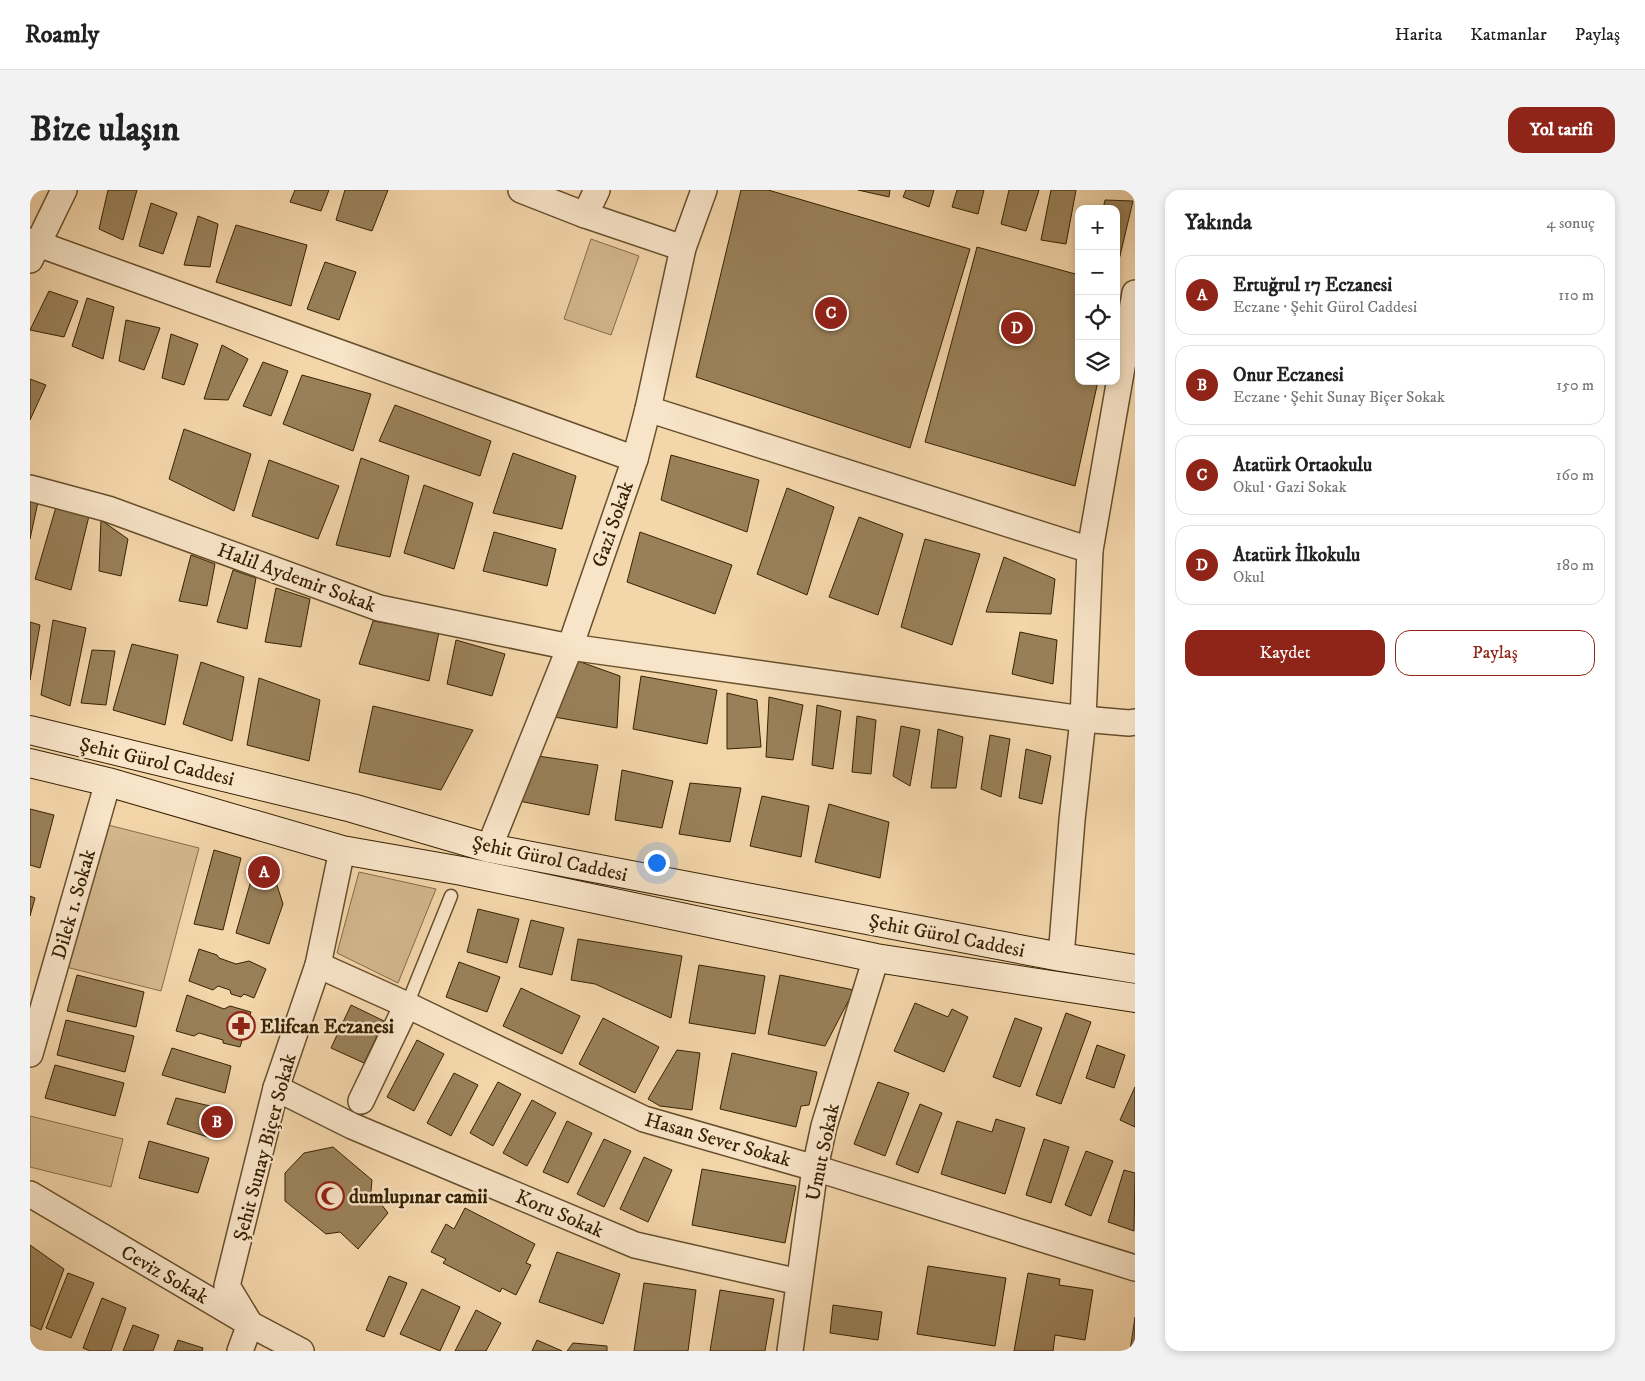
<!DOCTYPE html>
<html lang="tr">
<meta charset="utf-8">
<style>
:root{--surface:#fff;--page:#f2f2f2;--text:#222;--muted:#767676;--line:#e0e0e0;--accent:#8f2418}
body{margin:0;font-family:"IM FELL DW Pica",serif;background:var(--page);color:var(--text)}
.controls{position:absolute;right:15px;top:15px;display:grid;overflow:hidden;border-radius:10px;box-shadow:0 2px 8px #0003}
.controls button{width:45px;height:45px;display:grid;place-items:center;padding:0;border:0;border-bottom:1px solid var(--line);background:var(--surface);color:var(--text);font:25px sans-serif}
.you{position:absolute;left:626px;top:672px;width:18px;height:18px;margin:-12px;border:4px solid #fff;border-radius:50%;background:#1a73e8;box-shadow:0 0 0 8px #1a73e833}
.badge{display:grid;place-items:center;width:32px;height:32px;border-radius:50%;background:var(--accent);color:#fff;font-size:16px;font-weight:700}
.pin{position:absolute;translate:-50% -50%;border:2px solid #fff;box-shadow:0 1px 5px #0006}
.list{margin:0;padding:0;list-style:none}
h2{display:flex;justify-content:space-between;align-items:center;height:65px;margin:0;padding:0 20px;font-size:21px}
h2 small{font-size:16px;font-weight:400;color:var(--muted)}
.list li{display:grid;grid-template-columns:32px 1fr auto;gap:15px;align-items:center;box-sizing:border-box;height:80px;margin:0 10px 10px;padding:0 10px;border:1px solid var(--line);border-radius:15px}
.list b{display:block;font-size:19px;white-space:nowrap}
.list p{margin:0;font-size:16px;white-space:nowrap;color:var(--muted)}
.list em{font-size:16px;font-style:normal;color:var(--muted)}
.actions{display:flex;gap:10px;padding:15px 20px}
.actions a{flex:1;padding:11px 0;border:1px solid var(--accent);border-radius:15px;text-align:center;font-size:18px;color:var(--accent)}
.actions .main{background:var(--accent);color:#fff}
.icon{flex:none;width:28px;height:28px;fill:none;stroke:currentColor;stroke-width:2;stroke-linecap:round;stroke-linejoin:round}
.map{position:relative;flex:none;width:1105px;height:1161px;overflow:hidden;border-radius:15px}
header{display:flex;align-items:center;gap:30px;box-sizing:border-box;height:70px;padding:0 25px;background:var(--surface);border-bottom:1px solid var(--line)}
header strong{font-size:24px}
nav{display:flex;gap:28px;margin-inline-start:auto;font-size:18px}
.intro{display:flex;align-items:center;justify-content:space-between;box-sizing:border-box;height:120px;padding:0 30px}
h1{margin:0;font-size:35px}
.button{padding:12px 22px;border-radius:15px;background:var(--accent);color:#fff;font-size:18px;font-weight:700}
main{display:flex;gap:30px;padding:0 30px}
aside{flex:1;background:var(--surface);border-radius:15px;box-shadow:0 2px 8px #0003}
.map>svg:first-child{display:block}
</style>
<header>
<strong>Roamly</strong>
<nav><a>Harita</a><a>Katmanlar</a><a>Paylaş</a></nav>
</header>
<div class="intro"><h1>Bize ulaşın</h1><a class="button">Yol tarifi</a></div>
<main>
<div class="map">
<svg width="1105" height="1161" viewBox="0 0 1105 1161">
<rect width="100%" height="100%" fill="#f4d6ab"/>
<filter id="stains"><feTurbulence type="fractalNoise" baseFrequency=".004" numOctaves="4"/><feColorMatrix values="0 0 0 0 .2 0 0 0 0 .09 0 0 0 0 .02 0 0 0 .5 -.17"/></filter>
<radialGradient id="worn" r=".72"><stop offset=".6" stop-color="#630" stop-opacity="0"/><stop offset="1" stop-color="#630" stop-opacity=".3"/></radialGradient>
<!-- green -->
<g fill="#d4b78e" stroke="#866c47">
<path d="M561,49L609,66L581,145L534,129Z"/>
<path d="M74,634L169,658L131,801L36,777Z"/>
<path d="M329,682L406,699L368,793L307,763Z"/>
<path d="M0,926L93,949L81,997L0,977Z"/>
</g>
<!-- building -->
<g fill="#998059" stroke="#372200">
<path d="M78,0H107L93,50L69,39Z"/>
<path d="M265,0H299L291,21L260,12Z"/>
<path d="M315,0H358L342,41L306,30Z"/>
<path d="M711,0H738L940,59L880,258L666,187Z"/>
<path d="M828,0H860L859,7Z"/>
<path d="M876,0H904L899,17L873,7Z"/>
<path d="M927,0H954L948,24L922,17Z"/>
<path d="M979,0H1009L996,41L971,34Z"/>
<path d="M1021,0H1046L1036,54L1011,50Z"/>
<path d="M1075,10L1103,11L1089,70L1086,69V19H1073Z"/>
<path d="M121,13L147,23L133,64L109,56Z"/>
<path d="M168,26L188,34L180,77L154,75Z"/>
<path d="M206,35L277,55L261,116L186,92Z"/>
<path d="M947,57L1049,85V191H1068L1045,296L895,252Z"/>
<path d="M295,72L326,82L309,130L277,119Z"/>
<path d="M19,101L48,111L34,147L0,140Z"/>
<path d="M57,108L84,117L73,169L42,156Z"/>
<path d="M96,130L130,138L114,180L89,171Z"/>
<path d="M141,144L168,154L154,195L132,188Z"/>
<path d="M192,155L218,169L198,210L174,209Z"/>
<path d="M233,172L258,181L241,226L213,216Z"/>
<path d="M272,185L341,204L323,261L253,234Z"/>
<path d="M0,189L16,195L0,230Z"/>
<path d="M365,215L461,251L450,286L349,251Z"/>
<path d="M154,239L221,264L204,321L139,289Z"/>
<path d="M483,263L546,286L532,339L463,323Z"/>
<path d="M641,265L729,290L717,342L631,310Z"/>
<path d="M331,268L379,286L360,367L306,355Z"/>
<path d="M239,270L309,296L288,349L222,326Z"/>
<path d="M394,295L443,313L424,379L374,363Z"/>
<path d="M757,298L804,317L777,405L727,384Z"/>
<path d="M0,311L8,312L0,349Z"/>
<path d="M26,317L59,326L41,400L5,389Z"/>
<path d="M829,327L873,344L848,425L799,407Z"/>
<path d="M71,330L98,349L91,386L69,381Z"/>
<path d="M464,342L526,359L517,396L453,381Z"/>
<path d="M610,342L702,375L685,424L597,392Z"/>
<path d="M895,349L950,364L922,455L871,437Z"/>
<path d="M161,365L185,374L177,416L149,411Z"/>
<path d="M974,367L1025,389L1021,424L956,422Z"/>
<path d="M203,380L226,388L217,439L187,432Z"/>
<path d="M246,398L280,409L271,457L235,452Z"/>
<path d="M23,430L56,438L40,516L11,505Z"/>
<path d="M343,431L409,442L399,491L329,474Z"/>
<path d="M0,432L10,435L0,490Z"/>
<path d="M990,442L1027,450L1023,494L982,484Z"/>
<path d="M426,450L475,464L462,506L417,494Z"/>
<path d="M102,454L148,465L135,535L83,520Z"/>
<path d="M62,460L85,461L76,515L51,513Z"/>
<path d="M548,471L590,486L587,538L524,527Z"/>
<path d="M171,472L214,487L202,551L153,534Z"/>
<path d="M611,486L687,500L677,554L603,539Z"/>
<path d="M229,488L290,510L279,571L217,555Z"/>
<path d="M697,503L727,510L731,557L697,559Z"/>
<path d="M739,507L773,515L763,570L736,567Z"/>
<path d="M787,515L811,521L803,579L782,575Z"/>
<path d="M343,516L443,540L411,600L329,582Z"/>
<path d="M827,526L846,530L841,584L822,582Z"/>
<path d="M871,536L890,540L880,596L863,586Z"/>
<path d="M908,539L933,547L926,598H901Z"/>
<path d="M960,545L980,549L971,607L951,599Z"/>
<path d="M996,559L1021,566L1012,614L989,608Z"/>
<path d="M508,566L568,575L559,625L489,611Z"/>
<path d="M592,580L643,591L632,638L585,630Z"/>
<path d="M660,593L711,598L700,652L649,644Z"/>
<path d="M732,606L779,616L771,667L720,656Z"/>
<path d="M799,614L859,632L850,688L785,672Z"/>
<path d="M0,619L24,625L10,678L0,675Z"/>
<path d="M184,660L211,668L193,740L164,734Z"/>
<path d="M226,673L245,689L253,714L239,754L206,743Z"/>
<path d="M0,706L5,708L0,726Z"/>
<path d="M448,719L489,729L477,773L437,762Z"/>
<path d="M501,730L534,738L522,785L489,777Z"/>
<path d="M548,749L652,766L641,828L565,794L541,790Z"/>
<path d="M169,759L187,765L189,768L206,774L219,771L236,779L224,808L214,804L211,807L201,804L200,800L188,796L183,800L159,791Z"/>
<path d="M429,772L470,787L457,822L416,807Z"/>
<path d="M669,775L735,786L725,844L659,833Z"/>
<path d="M47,785L114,802L106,837L37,821Z"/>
<path d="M750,785L824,800L795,856L738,844Z"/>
<path d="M491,798L550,826L532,864L473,836Z"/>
<path d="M157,805L194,819L200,816L221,822L210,857L193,853V850L169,843L164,846L146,841Z"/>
<path d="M885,813L918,827L922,819L938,827L914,882L864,861Z"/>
<path d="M321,815L354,831L334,873L301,858Z"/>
<path d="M1036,823L1061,832L1031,914L1006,905Z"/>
<path d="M573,828L629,857L605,903L549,874Z"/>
<path d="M985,828L1012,838L990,897L963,887Z"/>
<path d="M36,830L104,846L95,882L27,865Z"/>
<path d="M387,850L414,864L384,921L357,907Z"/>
<path d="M1067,855L1095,865L1084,898L1056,888Z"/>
<path d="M142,858L201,876L195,903L132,885Z"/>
<path d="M647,860L670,863L662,920L630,916L618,909Z"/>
<path d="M702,863L787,882L779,915L771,916L766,937L690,919Z"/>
<path d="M25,875L94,893L85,926L15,908Z"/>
<path d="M424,883L448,895L421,946L397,933Z"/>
<path d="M468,892L491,904L463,956L440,943Z"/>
<path d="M848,892L879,903L855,966L824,954Z"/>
<path d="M1105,897V937L1090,930Z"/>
<path d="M146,908L193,919L184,949L137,934Z"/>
<path d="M502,910L526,923L497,976L473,963Z"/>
<path d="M890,914L912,923L888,983L866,974Z"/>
<path d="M966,929L995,938L975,1004L911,984L927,931L962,942Z"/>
<path d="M537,931L562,943L538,993L513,982Z"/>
<path d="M574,949L601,961L574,1017L547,1004Z"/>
<path d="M1014,949L1039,957L1021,1013L996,1005Z"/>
<path d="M119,951L179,968L168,1003L109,988Z"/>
<path d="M303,957L342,990L341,1001L358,1023L328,1059L310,1042L296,1044L255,1011V983L274,963Z"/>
<path d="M1056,961L1083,971L1061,1026L1035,1015Z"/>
<path d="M614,967L642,980L618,1032L590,1019Z"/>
<path d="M672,979L766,996L755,1053L662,1035Z"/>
<path d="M1094,980L1105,983L1104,1041L1078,1032Z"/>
<path d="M435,1018L505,1054L496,1073L501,1075L486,1105L472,1098L470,1102L413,1073L416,1069L401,1062L416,1034L424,1039Z"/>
<path d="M0,1055L34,1079L11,1140L0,1135Z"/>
<path d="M527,1062L590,1084L573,1134L509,1112Z"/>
<path d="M898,1076L976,1088L965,1156L887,1144Z"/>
<path d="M38,1083L64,1093L41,1148L16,1138Z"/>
<path d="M998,1083L1030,1089L1029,1095L1063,1100L1055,1150L1025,1145L1023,1161H984Z"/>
<path d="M359,1086L377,1093L354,1147L336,1140Z"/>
<path d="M614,1093L666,1100L658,1161H604Z"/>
<path d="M392,1099L430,1117L410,1161L370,1144Z"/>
<path d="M690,1100L744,1109L735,1161H680Z"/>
<path d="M72,1108L96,1118L81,1161H60L53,1158Z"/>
<path d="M803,1115L852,1122L848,1150L800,1143Z"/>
<path d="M446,1120L471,1133L456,1161H425Z"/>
<path d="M1105,1127V1161H1100Z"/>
<path d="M103,1135L129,1145L123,1161H93Z"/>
<path d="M148,1150L173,1158L172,1161H144Z"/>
<path d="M507,1150L532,1161H502Z"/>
<path d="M543,1153L577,1156V1161H537Z"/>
</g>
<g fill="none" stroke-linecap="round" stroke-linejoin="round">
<defs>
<path id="lane" d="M377,815L421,706"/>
<g id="street">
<path d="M491,0L555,25L653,58"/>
<path d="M555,25L567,0"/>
<path d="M0,51L605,269"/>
<path d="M0,70L34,0"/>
<path d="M618,219L1060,360"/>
<path d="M0,298L78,319L349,418L540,457L1053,529L1099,533L1105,532"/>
<path d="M459,658L540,457L605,269L618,219L653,58L674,0"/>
<path d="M1031,767L1042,630L1053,529L1060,360L1105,103"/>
<path d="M288,775L377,815L614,929L785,978L1105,1078"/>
<path d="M0,864L78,592"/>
<path d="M246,898L322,936L605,1055L769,1092"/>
<path d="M331,911L377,815"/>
<path d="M0,1004L220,1134L271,1161"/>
<path d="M210,1161L220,1134L197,1096L246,898L288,775L312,660"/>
<path d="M760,1161L785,978L794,936L846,768"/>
</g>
<g id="secondary">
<path d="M0,540L322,618L459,658L1031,767L1105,779"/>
<path d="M0,573L78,592L312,660L432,681L846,768L1105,808"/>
</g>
</defs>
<!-- lane casing -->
<use href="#lane" stroke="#664f2b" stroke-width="15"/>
<!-- street casing -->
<use href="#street" stroke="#664f2b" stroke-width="28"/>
<!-- secondary casing -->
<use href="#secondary" stroke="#372200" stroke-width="30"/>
<!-- lane -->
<use href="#lane" stroke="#f8e4c8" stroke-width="12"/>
<!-- street -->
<use href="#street" stroke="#f8e4c8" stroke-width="25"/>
<!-- secondary -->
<use href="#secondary" stroke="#f8e4c8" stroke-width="28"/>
</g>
<!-- icons -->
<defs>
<symbol id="pharmacy-ring" viewBox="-11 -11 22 22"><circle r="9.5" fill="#f8e4c8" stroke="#8f2418" stroke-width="1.5"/><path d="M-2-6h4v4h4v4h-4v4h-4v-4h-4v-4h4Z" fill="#8f2418"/></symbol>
<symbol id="mosque-ring" viewBox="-11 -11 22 22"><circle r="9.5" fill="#f8e4c8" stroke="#8f2418" stroke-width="1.5"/><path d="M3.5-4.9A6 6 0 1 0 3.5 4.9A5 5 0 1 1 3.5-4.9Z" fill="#8f2418"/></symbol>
</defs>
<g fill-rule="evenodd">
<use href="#pharmacy-ring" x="195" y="820" width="32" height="32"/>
<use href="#mosque-ring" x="284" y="990" width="32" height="32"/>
</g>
<g text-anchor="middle" stroke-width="4.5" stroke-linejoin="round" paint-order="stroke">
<!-- street labels -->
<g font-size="20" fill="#372200" stroke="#f8e4c8">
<text transform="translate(582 334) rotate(-71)" y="7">Gazi Sokak</text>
<text transform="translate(267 387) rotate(20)" y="7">Halil Aydemir Sokak</text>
<text transform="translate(127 571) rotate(13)" y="7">Şehit Gürol Caddesi</text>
<text transform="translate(520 668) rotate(12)" y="7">Şehit Gürol Caddesi</text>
<text transform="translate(43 714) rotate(-74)" y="7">Dilek 1. Sokak</text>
<text transform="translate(917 745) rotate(11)" y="7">Şehit Gürol Caddesi</text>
<text transform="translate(688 949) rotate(16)" y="7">Hasan Sever Sokak</text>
<text transform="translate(234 957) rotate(-75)" y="7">Şehit Sunay Biçer Sokak</text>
<text transform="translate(792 962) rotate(-78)" y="7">Umut Sokak</text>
<text transform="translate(530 1023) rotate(23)" y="7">Koru Sokak</text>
<text transform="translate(135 1084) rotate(30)" y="7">Ceviz Sokak</text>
</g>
<!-- poi labels -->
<g font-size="20" font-weight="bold" fill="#372200" stroke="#f8e4c8" text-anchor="start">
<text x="230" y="843">Elifcan Eczanesi</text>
<text x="319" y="1013">dumlupınar camii</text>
</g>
</g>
<rect width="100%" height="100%" filter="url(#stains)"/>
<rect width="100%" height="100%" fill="url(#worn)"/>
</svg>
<div class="controls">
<button>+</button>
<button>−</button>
<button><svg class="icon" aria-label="locate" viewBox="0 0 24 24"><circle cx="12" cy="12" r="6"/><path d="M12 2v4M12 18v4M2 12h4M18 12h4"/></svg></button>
<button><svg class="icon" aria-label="layers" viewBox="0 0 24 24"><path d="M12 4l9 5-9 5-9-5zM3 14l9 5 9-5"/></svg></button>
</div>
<div class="you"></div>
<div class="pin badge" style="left:234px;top:682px">A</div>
<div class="pin badge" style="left:187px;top:932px">B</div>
<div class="pin badge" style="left:801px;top:123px">C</div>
<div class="pin badge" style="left:987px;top:138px">D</div>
</div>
<aside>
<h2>Yakında<small>4 sonuç</small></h2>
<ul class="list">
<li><span class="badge">A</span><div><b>Ertuğrul 17 Eczanesi</b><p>Eczane · Şehit Gürol Caddesi</p></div><em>110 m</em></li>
<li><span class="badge">B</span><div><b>Onur Eczanesi</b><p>Eczane · Şehit Sunay Biçer Sokak</p></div><em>150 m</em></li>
<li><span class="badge">C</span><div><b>Atatürk Ortaokulu</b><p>Okul · Gazi Sokak</p></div><em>160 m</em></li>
<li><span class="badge">D</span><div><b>Atatürk İlkokulu</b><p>Okul</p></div><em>180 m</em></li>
</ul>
<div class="actions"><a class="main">Kaydet</a><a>Paylaş</a></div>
</aside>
</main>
